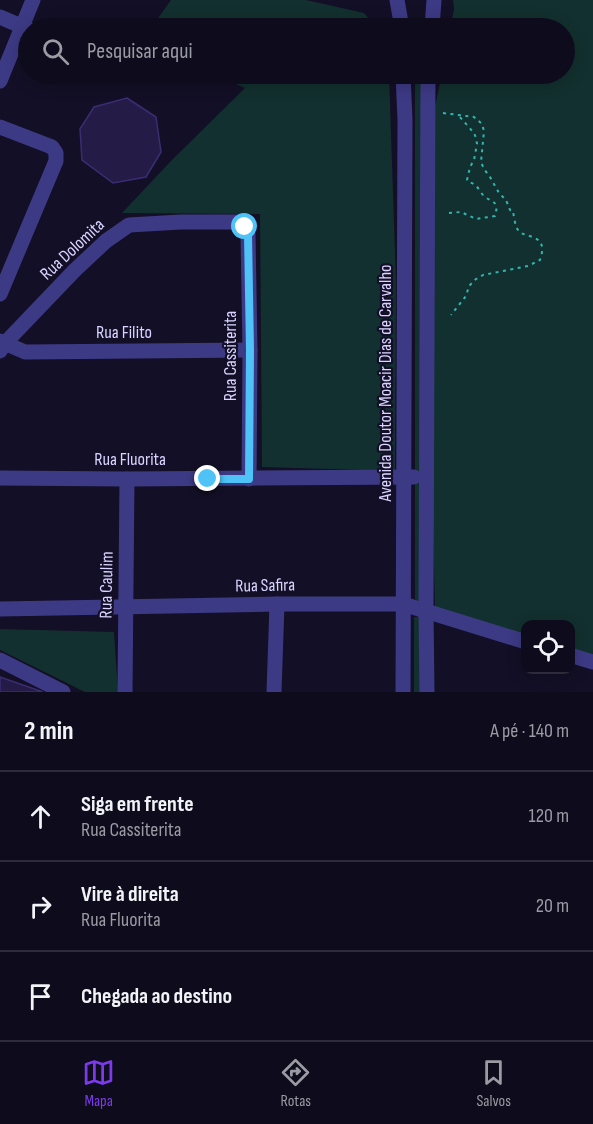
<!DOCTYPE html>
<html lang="pt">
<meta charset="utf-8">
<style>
:root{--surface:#0e0b1c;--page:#1c1929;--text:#f1f3f6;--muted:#9b9ba3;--line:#2e2b3b;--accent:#7c3aed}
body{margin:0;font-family:"Sofia Sans Condensed",sans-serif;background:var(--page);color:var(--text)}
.controls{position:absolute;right:18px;bottom:18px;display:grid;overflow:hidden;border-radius:12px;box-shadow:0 3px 15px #0003}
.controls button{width:54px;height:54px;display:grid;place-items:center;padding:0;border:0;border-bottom:2px solid var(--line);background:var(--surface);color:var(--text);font:30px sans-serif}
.stop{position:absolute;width:18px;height:18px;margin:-14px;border:4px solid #4fc3f7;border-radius:50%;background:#fff}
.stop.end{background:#4fc3f7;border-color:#fff;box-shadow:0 2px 6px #0008}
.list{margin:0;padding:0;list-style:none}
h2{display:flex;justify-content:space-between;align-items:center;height:78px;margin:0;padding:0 24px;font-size:26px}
h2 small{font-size:20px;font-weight:400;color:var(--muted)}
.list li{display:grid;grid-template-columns:39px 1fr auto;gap:18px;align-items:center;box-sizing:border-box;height:90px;padding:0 24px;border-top:2px solid var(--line)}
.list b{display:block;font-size:22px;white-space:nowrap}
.list p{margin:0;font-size:20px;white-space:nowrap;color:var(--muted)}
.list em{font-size:20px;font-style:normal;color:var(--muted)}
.icon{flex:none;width:33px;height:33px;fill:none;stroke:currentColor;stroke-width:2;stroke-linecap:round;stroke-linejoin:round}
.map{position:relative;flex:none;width:593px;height:692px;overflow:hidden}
.search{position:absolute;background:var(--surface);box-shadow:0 3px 15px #0003;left:18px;right:18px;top:18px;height:66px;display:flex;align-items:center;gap:15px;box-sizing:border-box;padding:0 21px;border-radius:33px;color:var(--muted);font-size:22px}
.sheet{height:348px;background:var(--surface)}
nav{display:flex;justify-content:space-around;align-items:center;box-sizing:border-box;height:84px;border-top:2px solid var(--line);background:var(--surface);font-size:16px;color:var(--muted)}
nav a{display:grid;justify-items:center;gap:3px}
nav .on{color:var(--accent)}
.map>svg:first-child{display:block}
</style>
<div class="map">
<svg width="593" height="692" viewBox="0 0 593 692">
<rect width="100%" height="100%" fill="#130f26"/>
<!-- green -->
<g fill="#12302f">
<path d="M171,0H306L364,13L377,28H151Z"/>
<path d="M453,0H593V656L571,650L570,624H526L525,636L435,610L432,479L434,111L442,74H564V28H450L454,10Z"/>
<path d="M214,74H389L396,281L395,471L262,467L260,214L122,213L171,161L245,88Z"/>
<rect x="415" y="74" width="7" height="527"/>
<path d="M414,617H424L423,692H414Z"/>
<path d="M0,629L114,632L118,692H85L0,650Z"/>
</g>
<!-- building -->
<g fill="#241b47" stroke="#3b2d73" stroke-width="1.5">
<path d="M127,98L156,117L161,152L146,177L113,183L82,160L80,129L94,107Z"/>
<path d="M0,677L43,692H0Z"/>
</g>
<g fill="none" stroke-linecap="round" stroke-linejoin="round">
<!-- path -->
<g stroke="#2fb8b0" stroke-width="2" stroke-dasharray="3 4.5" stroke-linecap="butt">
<path d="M443,113L474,117L482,124L484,131L481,162L484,169L490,177L499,193L506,200L510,210L513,211C514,217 515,226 518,230C523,239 550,232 540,260L528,266L483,275L476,279L469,286L466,296L451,315"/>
<path d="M449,213L461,212L476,219L495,216C499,202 494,203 485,197C481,194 479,188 475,185C472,183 469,182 467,180L470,167L474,160L477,144L476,138L474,133L459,116"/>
</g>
<!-- minor -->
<g stroke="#3d3a85" stroke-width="15">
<path d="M397,0L402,28"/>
<path d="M0,17L28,29"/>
<path d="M432,28L434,0"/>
<path d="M0,81L33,0"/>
<path d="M0,127L52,147L56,153V161L0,294"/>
<path d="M0,341L25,352L250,350"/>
<path d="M0,351L5,343L75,270L106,241L129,225L181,222H239L245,227L248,234L250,350L249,479"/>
<path d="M0,478L127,479L414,477"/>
<path d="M0,609L277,604H403L526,642"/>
<path d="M570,655L593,662"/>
<path d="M0,660L63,692"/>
<path d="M125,692L127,479"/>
<path d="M274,692L277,604"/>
<path d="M403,692L405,120L403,74"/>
<path d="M427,692L426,612L428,74"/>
</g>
</g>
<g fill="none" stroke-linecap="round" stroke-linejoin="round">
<!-- route -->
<path stroke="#4fc3f7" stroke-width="8" d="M208,479H249L250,350L248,234L245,227"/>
</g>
<g text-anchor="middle" stroke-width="4.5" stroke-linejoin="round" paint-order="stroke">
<!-- street labels -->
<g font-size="18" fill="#d9d4ff" stroke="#130f26">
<text transform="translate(72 249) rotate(-43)" y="6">Rua Dolomita</text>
<text x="124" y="338">Rua Filito</text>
<text transform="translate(230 356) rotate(-90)" y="6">Rua Cassiterita</text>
<text transform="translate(385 383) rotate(-90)" y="6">Avenida Doutor Moacir Dias de Carvalho</text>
<text x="130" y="465">Rua Fluorita</text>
<text transform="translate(106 585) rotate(-89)" y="6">Rua Caulim</text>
<text transform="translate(265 585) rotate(-1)" y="6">Rua Safira</text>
</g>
</g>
</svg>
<div class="controls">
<button><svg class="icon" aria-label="locate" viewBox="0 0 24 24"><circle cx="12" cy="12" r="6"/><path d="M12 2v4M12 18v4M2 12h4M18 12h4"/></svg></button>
</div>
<div class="stop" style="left:245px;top:227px"></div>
<div class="stop end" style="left:208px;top:479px"></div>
<div class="search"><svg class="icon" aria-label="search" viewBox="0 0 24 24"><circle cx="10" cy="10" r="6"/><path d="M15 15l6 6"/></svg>Pesquisar aqui</div>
</div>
<section class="sheet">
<h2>2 min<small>A pé · 140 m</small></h2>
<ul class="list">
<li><svg class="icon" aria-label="ahead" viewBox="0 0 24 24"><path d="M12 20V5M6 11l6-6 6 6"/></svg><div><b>Siga em frente</b><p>Rua Cassiterita</p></div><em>120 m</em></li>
<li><svg class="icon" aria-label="right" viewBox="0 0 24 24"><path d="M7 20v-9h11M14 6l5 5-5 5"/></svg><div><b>Vire à direita</b><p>Rua Fluorita</p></div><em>20 m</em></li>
<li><svg class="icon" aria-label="arrive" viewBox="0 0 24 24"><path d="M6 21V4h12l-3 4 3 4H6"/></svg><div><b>Chegada ao destino</b></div></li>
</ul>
</section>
<nav>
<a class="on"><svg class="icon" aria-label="map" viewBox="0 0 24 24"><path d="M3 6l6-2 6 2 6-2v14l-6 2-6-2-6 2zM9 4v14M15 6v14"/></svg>Mapa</a>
<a><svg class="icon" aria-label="directions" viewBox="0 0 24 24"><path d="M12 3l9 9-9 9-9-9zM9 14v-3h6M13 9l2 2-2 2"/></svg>Rotas</a>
<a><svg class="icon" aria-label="saved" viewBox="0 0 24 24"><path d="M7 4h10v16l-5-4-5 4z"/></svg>Salvos</a>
</nav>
